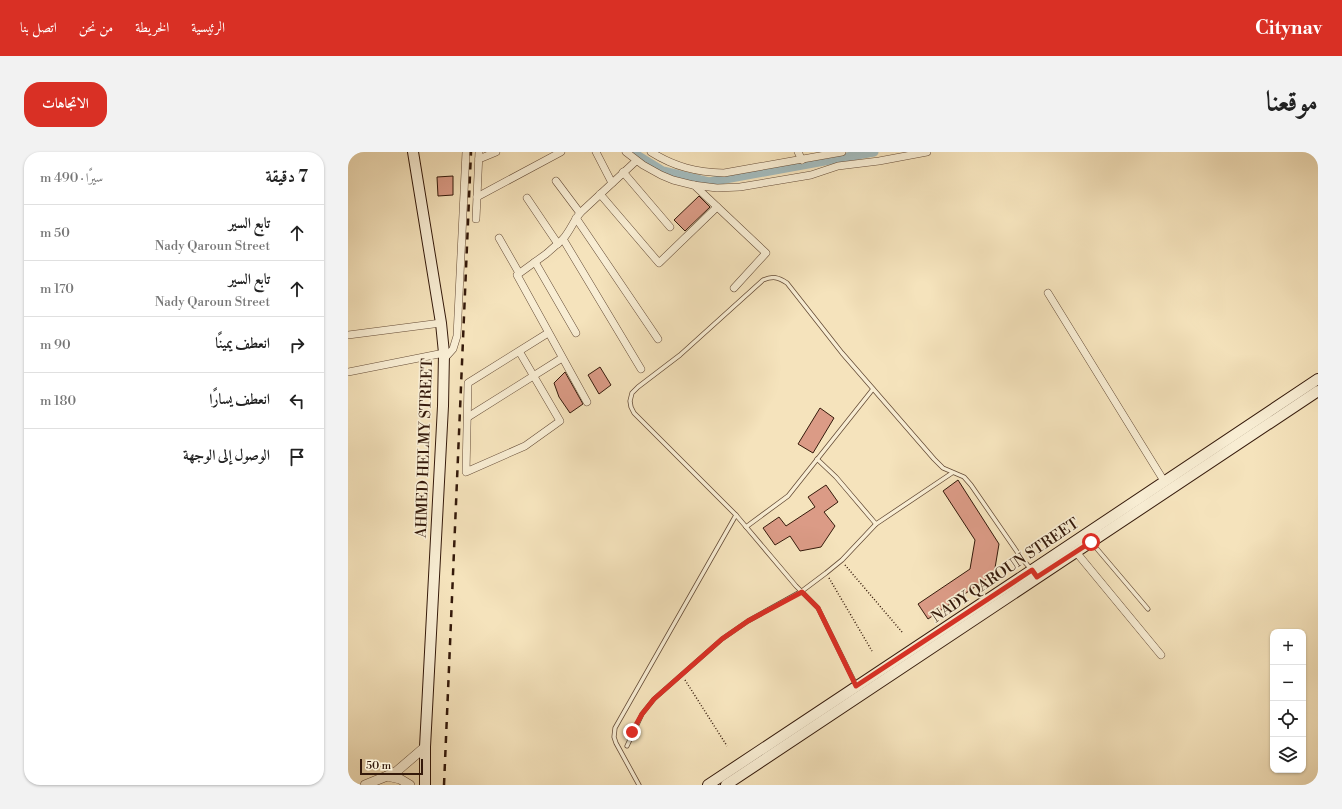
<!DOCTYPE html>
<html lang="ar">
<meta charset="utf-8">
<style>
:root{--surface:#fff;--page:#f2f2f2;--text:#222;--muted:#767676;--line:#e0e0e0;--accent:#d93025}
body{margin:0;font-family:"Libre Bodoni",Amiri,serif;background:var(--page);color:var(--text);direction:rtl}
.controls{position:absolute;right:12px;bottom:12px;display:grid;overflow:hidden;border-radius:8px;box-shadow:0 1px 3px #0004}
.controls button{width:36px;height:36px;display:grid;place-items:center;padding:0;border:0;border-bottom:1px solid var(--line);background:var(--surface);color:var(--text);font:20px sans-serif}
.scale{position:absolute;left:12px;bottom:10px;width:63px;box-sizing:border-box;padding-left:4px;border:2px solid #351a0b;border-top:0;font-size:11px;line-height:14px;white-space:nowrap;color:#351a0b;-webkit-text-stroke:3px #f8edd3;paint-order:stroke}
.stop{position:absolute;width:12px;height:12px;margin:-9px;border:3px solid #d93025;border-radius:50%;background:#fff}
.stop.end{background:#d93025;border-color:#fff;box-shadow:0 1px 4px #0008}
.list{margin:0;padding:0;list-style:none}
h2{display:flex;justify-content:space-between;align-items:center;height:52px;margin:0;padding:0 16px;font-size:17px}
h2 small{font-size:13px;font-weight:400;color:var(--muted)}
.list li{display:grid;grid-template-columns:26px 1fr auto;gap:12px;align-items:center;box-sizing:border-box;height:56px;padding:0 16px;border-top:1px solid var(--line)}
.list b{display:block;font-size:15px;white-space:nowrap}
.list p{margin:0;font-size:13px;white-space:nowrap;color:var(--muted)}
.list em{font-size:13px;font-style:normal;color:var(--muted)}
.icon{flex:none;width:22px;height:22px;fill:none;stroke:currentColor;stroke-width:2;stroke-linecap:round;stroke-linejoin:round}
.map{position:relative;flex:none;width:970px;height:633px;overflow:hidden;direction:ltr;border-radius:16px}
header{display:flex;align-items:center;gap:24px;box-sizing:border-box;height:56px;padding:0 20px;background:var(--accent);color:#fff}
header strong{font-size:19px}
nav{display:flex;gap:22px;margin-inline-start:auto;font-size:14px}
.intro{display:flex;align-items:center;justify-content:space-between;box-sizing:border-box;height:96px;padding:0 24px}
h1{margin:0;font-size:28px}
.button{padding:10px 18px;border-radius:16px;background:var(--accent);color:#fff;font-size:14px;font-weight:700}
main{display:flex;gap:24px;padding:0 24px}
aside{flex:1;background:var(--surface);border-radius:16px;box-shadow:0 1px 3px #0004}
.map>svg:first-child{display:block}
</style>
<header>
<strong>Citynav</strong>
<nav><a>الرئيسية</a><a>الخريطة</a><a>من نحن</a><a>اتصل بنا</a></nav>
</header>
<div class="intro"><h1>موقعنا</h1><a class="button">الاتجاهات</a></div>
<main>
<div class="map">
<svg width="970" height="633" viewBox="0 0 970 633">
<rect width="100%" height="100%" fill="#f5e3bc"/>
<filter id="stains"><feTurbulence type="fractalNoise" baseFrequency=".005" numOctaves="4"/><feColorMatrix values="0 0 0 0 .2 0 0 0 0 .09 0 0 0 0 .02 0 0 0 .5 -.17"/></filter>
<radialGradient id="worn" r=".72"><stop offset=".6" stop-color="#630" stop-opacity="0"/><stop offset="1" stop-color="#630" stop-opacity=".3"/></radialGradient>
<g fill="none" stroke-linecap="round" stroke-linejoin="round">
<!-- canal -->
<path stroke="#a3bbbd" stroke-width="9" d="M284,0L315,19L361,30L526,0"/>
</g>
<!-- building -->
<g fill="#db9b86" stroke="#351a0b">
<path d="M105,24V43L90,44L89,25Z"/>
<path d="M351,44L362,55L337,79L326,68Z"/>
<path d="M252,215L263,233L251,242L240,223Z"/>
<path d="M217,220L235,252L222,261L211,245L206,231Z"/>
<path d="M472,256L486,266L465,301L450,292Z"/>
<path d="M610,328L651,392L646,422L580,467L570,452L622,417L627,388L595,339Z"/>
<path d="M478,333L490,350L476,360L487,374L473,395L452,399L442,384L427,393L415,376L431,365L438,374L467,355L460,345Z"/>
</g>
<g fill="none" stroke-linecap="round" stroke-linejoin="round">
<defs>
<g id="service">
<path d="M469,307L488,325L528,372"/>
<path d="M398,375L440,344L525,237"/>
<path d="M744,391L800,457"/>
<path d="M508,533L470,456L448,434L388,363L286,261L283,255L282,249L284,241L290,235L332,203L415,128C425,124 430,125 439,131L494,201L586,307L595,316L616,325L623,333L674,407L683,417"/>
<path d="M279,594L294,562L306,547L374,487L400,469L454,439L478,421L494,408L528,372L604,321"/>
<path d="M291,633L268,591L266,585L267,576L388,363"/>
</g>
<g id="minor">
<path d="M248,0L264,31"/>
<path d="M278,0L295,13L313,23L325,28L345,33L369,36L392,35L463,23L490,14L531,9L579,0"/>
<path d="M303,0C327,15 348,20 376,21L494,0"/>
<path d="M450,0L454,8"/>
<path d="M131,7L148,0"/>
<path d="M288,9L232,61C225,70 222,79 215,87L293,217"/>
<path d="M275,20L322,75"/>
<path d="M208,29L232,61"/>
<path d="M346,33L418,101L386,136"/>
<path d="M252,42L311,111L369,55"/>
<path d="M129,45L213,0"/>
<path d="M179,46L210,92"/>
<path d="M228,66L310,187"/>
<path d="M128,67L131,0"/>
<path d="M151,86L171,121"/>
<path d="M215,87L198,102L169,123L239,250"/>
<path d="M187,110L228,181"/>
<path d="M700,141L816,329"/>
<path d="M0,183L93,171"/>
<path d="M171,199L212,269L177,294L118,320L120,231L200,181"/>
<path d="M96,207L105,197L109,184L118,0"/>
<path d="M0,220L96,201"/>
<path d="M120,265L214,206"/>
<path d="M728,400L813,503"/>
</g>
<g id="tertiary">
<path d="M39,624L52,627L62,633"/>
<path d="M17,633L39,624L49,619L77,595"/>
</g>
<g id="secondary">
<path d="M65,0L93,171L96,201L95,254L77,595V633"/>
<path d="M360,633L684,418L970,227"/>
<path d="M378,633L970,239"/>
</g>
</defs>
<!-- service casing -->
<use href="#service" stroke="#654c37" stroke-width="5"/>
<!-- minor casing -->
<use href="#minor" stroke="#654c37" stroke-width="8"/>
<!-- tertiary casing -->
<use href="#tertiary" stroke="#654c37" stroke-width="10"/>
<!-- secondary casing -->
<use href="#secondary" stroke="#351a0b" stroke-width="12"/>
<!-- path -->
<g stroke="#351a0b" stroke-width="1.5" stroke-dasharray="1 2" stroke-linecap="butt">
<path d="M497,413L554,480"/>
<path d="M481,426L524,499"/>
<path d="M337,528L379,594"/>
</g>
<!-- service -->
<use href="#service" stroke="#f8edd3" stroke-width="3.5"/>
<!-- minor -->
<use href="#minor" stroke="#f8edd3" stroke-width="7"/>
<!-- tertiary -->
<use href="#tertiary" stroke="#f8edd3" stroke-width="9"/>
<!-- secondary -->
<use href="#secondary" stroke="#f8edd3" stroke-width="10"/>
<!-- rail -->
<path stroke="#351a0b" stroke-width="2.5" stroke-dasharray="7 7" stroke-linecap="butt" d="M96,633L123,0"/>
</g>
<g fill="none" stroke-linecap="round" stroke-linejoin="round">
<!-- route -->
<path stroke="#d93025" stroke-width="5" d="M284,580L294,562L306,547L374,487L400,469L454,440L470,456L508,534L684,418L689,425L743,390"/>
</g>
<g text-anchor="middle" stroke-width="3.5" stroke-linejoin="round" paint-order="stroke">
<!-- street labels -->
<g font-size="15" fill="#351a0b" stroke="#f8edd3">
<text transform="translate(76 296) rotate(-88)" y="5">AHMED HELMY STREET</text>
<text transform="translate(657 418) rotate(-34)" y="5">NADY QAROUN STREET</text>
</g>
</g>
<rect width="100%" height="100%" filter="url(#stains)"/>
<rect width="100%" height="100%" fill="url(#worn)"/>
</svg>
<div class="controls">
<button>+</button>
<button>−</button>
<button><svg class="icon" aria-label="locate" viewBox="0 0 24 24"><circle cx="12" cy="12" r="6"/><path d="M12 2v4M12 18v4M2 12h4M18 12h4"/></svg></button>
<button><svg class="icon" aria-label="layers" viewBox="0 0 24 24"><path d="M12 4l9 5-9 5-9-5zM3 14l9 5 9-5"/></svg></button>
</div>
<div class="scale">50 m</div>
<div class="stop" style="left:743px;top:390px"></div>
<div class="stop end" style="left:284px;top:580px"></div>
</div>
<aside>
<h2>7 دقيقة<small>سيرًا · 490 m</small></h2>
<ul class="list">
<li><svg class="icon" aria-label="ahead" viewBox="0 0 24 24"><path d="M12 20V5M6 11l6-6 6 6"/></svg><div><b>تابع السير</b><p>Nady Qaroun Street</p></div><em>50 m</em></li>
<li><svg class="icon" aria-label="ahead" viewBox="0 0 24 24"><path d="M12 20V5M6 11l6-6 6 6"/></svg><div><b>تابع السير</b><p>Nady Qaroun Street</p></div><em>170 m</em></li>
<li><svg class="icon" aria-label="right" viewBox="0 0 24 24"><path d="M7 20v-9h11M14 6l5 5-5 5"/></svg><div><b>انعطف يمينًا</b></div><em>90 m</em></li>
<li><svg class="icon" aria-label="left" viewBox="0 0 24 24"><path d="M17 20v-9H6M10 6l-5 5 5 5"/></svg><div><b>انعطف يسارًا</b></div><em>180 m</em></li>
<li><svg class="icon" aria-label="arrive" viewBox="0 0 24 24"><path d="M6 21V4h12l-3 4 3 4H6"/></svg><div><b>الوصول إلى الوجهة</b></div></li>
</ul>
</aside>
</main>
